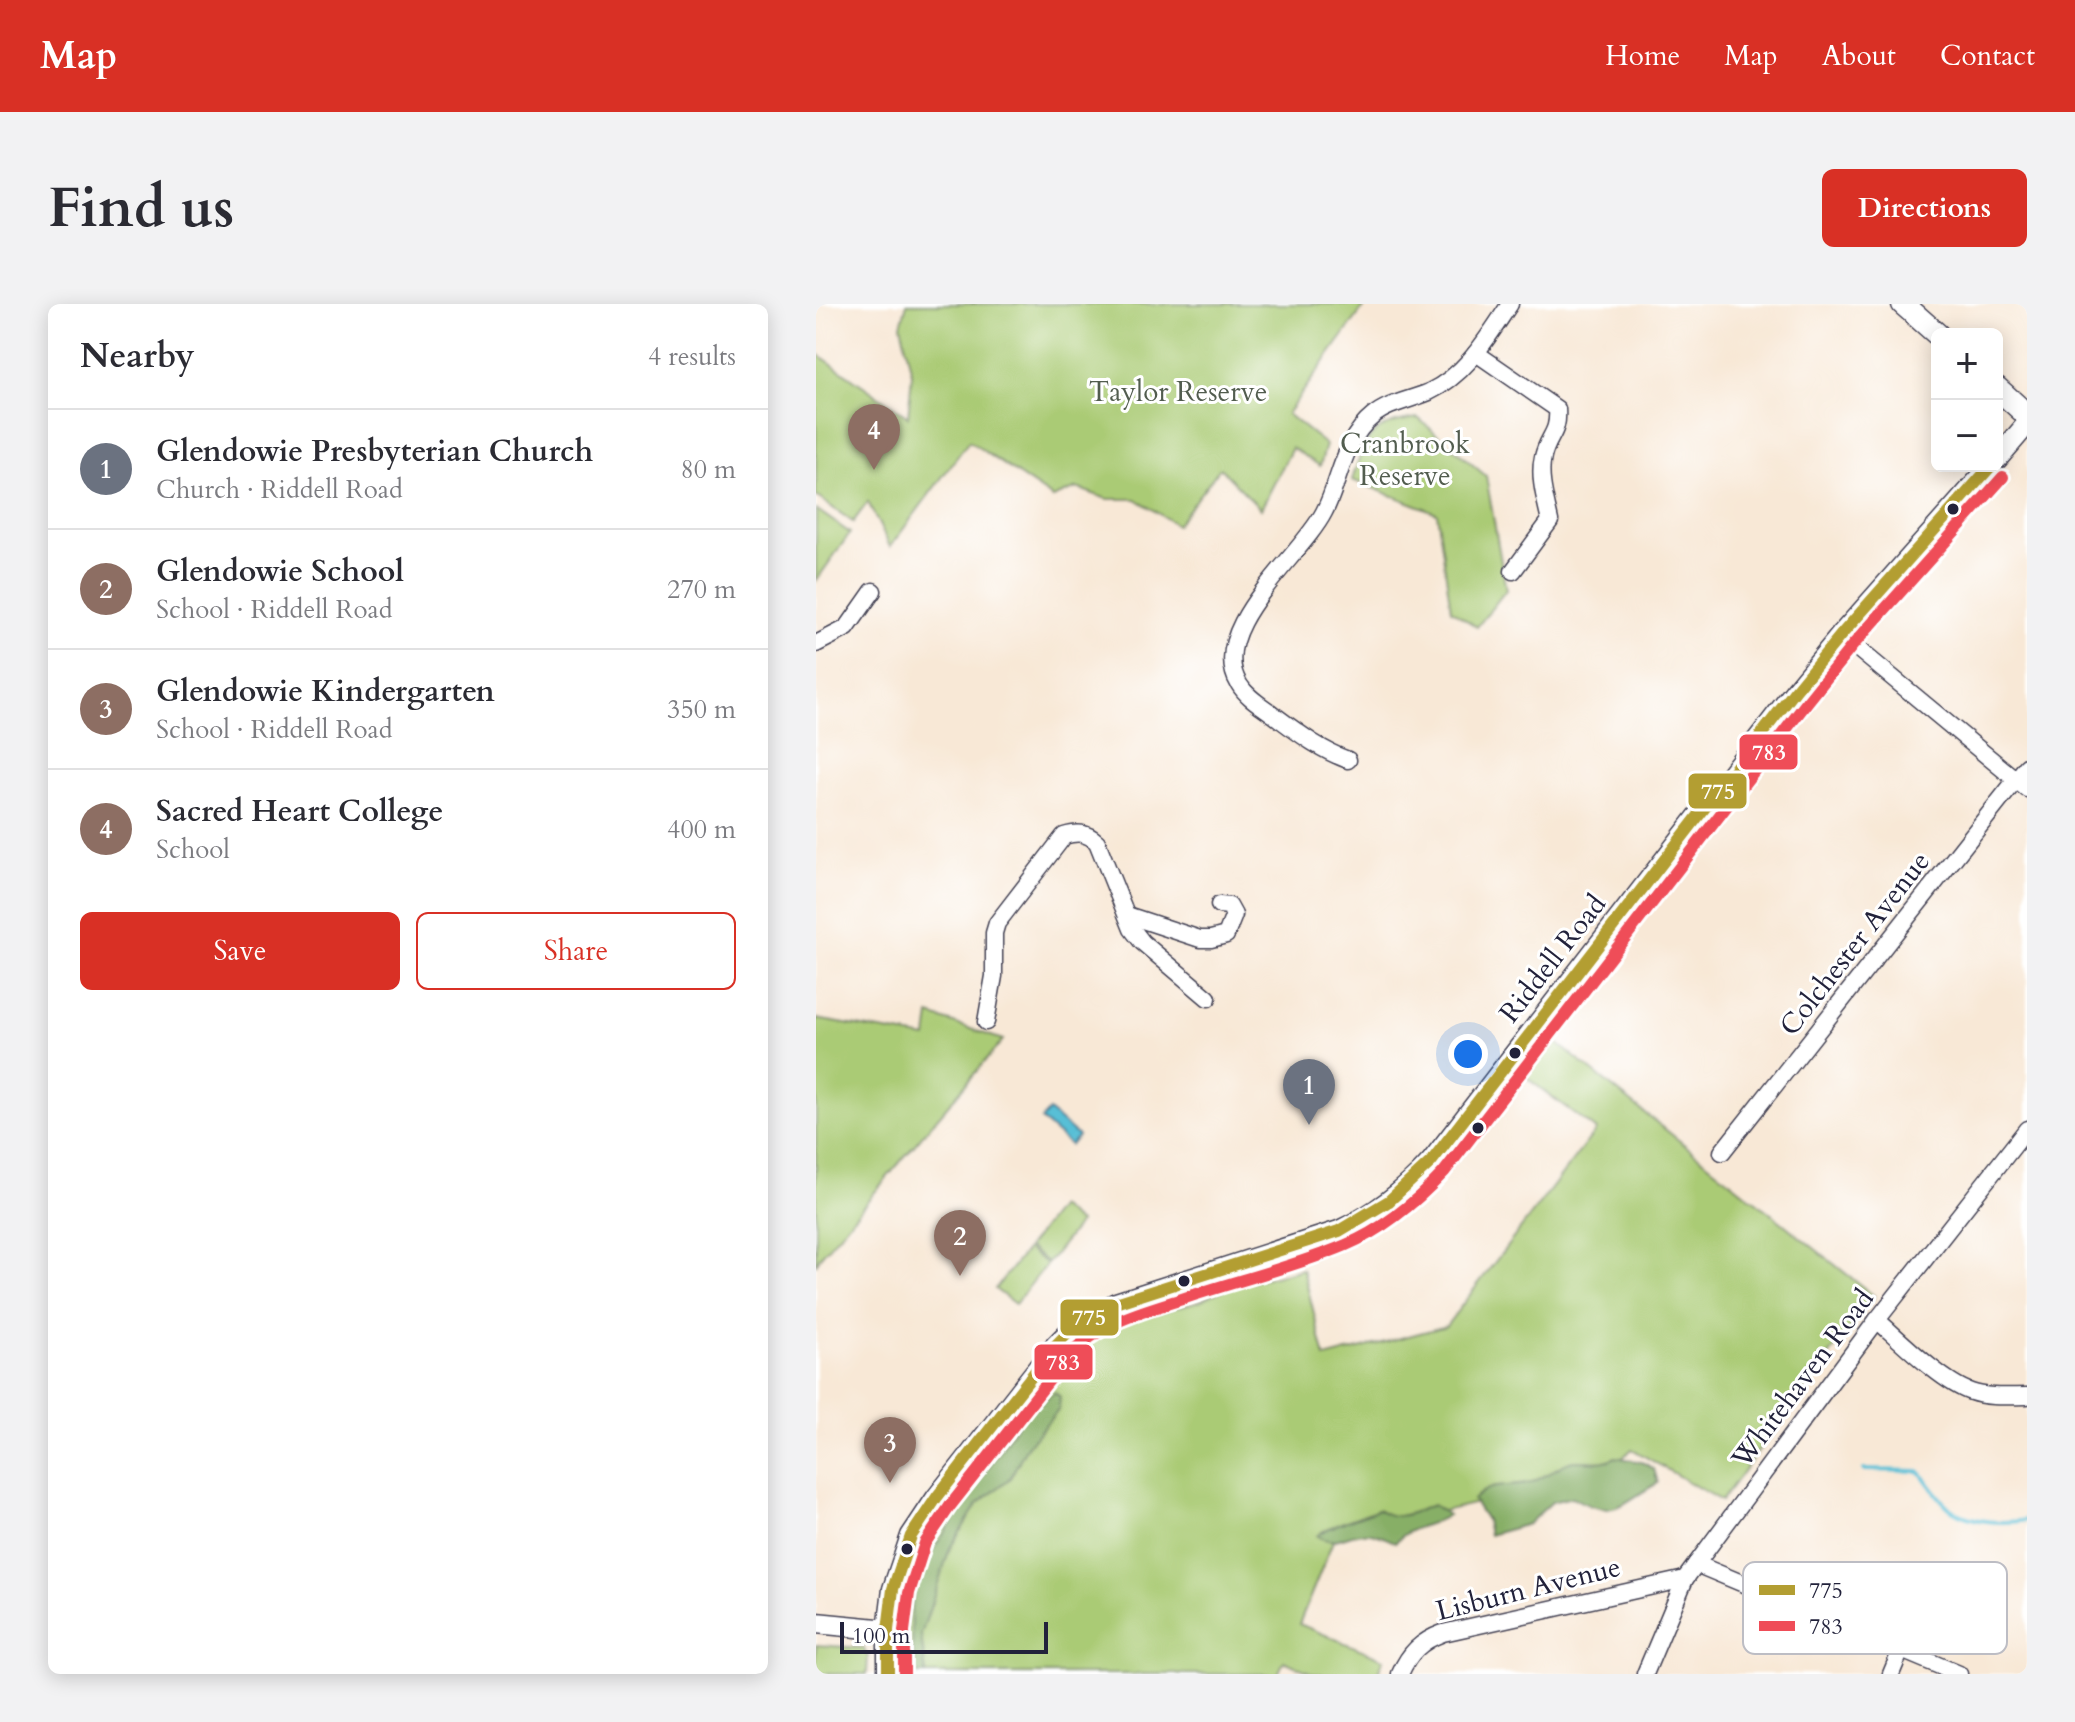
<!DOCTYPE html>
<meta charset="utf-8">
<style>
:root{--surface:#fff;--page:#f2f2f3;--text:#2b2b33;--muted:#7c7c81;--line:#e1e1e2;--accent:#d93025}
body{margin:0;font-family:Cardo,serif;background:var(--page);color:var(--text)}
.controls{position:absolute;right:24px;top:24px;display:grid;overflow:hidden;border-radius:12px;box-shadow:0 4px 20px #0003}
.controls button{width:72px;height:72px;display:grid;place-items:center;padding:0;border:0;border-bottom:2px solid var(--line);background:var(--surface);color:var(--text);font:40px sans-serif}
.scale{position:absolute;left:24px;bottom:20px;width:208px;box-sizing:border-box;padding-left:8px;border:4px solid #22223b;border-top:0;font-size:22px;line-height:28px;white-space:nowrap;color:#22223b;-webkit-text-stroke:6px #fff;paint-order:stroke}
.you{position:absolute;left:652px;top:750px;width:28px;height:28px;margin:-20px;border:6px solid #fff;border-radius:50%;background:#1a73e8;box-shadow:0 0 0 12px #1a73e833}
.badge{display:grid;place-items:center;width:52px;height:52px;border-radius:50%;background:var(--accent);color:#fff;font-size:26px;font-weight:700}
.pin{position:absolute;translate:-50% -66px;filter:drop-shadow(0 2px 4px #0008)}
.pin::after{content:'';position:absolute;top:42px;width:28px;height:24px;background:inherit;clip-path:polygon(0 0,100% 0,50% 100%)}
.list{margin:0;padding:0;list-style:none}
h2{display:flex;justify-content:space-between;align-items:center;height:104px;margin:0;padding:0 32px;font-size:34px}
h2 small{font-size:26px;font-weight:400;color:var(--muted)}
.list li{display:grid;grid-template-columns:52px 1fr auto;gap:24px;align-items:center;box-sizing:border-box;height:120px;padding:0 32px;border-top:2px solid var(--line)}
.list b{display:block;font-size:30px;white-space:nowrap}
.list p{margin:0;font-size:26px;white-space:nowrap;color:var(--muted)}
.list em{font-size:26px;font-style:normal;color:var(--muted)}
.actions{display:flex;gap:16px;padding:24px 32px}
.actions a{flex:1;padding:18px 0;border:2px solid var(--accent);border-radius:12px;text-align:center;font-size:28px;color:var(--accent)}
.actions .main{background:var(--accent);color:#fff}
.map{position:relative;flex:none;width:1211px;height:1370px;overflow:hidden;border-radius:12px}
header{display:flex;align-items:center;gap:48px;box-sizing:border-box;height:112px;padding:0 40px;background:var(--accent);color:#fff}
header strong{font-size:38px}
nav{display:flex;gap:44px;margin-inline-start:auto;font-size:28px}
.intro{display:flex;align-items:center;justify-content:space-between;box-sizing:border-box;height:192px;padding:0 48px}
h1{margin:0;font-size:56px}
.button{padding:20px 36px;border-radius:12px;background:var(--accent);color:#fff;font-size:28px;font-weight:700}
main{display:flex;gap:48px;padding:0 48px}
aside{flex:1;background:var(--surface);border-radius:12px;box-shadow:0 4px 20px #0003}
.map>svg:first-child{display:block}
</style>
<header>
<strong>Map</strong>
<nav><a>Home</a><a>Map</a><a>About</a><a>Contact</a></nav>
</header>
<div class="intro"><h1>Find us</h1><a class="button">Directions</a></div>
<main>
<aside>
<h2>Nearby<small>4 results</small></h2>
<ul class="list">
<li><span class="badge" style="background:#6b7280">1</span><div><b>Glendowie Presbyterian Church</b><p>Church · Riddell Road</p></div><em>80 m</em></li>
<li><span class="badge" style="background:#8d6e63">2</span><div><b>Glendowie School</b><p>School · Riddell Road</p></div><em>270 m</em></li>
<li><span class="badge" style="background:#8d6e63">3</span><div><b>Glendowie Kindergarten</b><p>School · Riddell Road</p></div><em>350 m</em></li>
<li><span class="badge" style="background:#8d6e63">4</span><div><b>Sacred Heart College</b><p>School</p></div><em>400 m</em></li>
</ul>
<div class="actions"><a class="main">Save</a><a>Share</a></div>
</aside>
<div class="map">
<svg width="1211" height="1370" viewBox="0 0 1211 1370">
<rect width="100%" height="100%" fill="#fff"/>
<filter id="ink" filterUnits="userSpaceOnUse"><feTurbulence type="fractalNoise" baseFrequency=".0125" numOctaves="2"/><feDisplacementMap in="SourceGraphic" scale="16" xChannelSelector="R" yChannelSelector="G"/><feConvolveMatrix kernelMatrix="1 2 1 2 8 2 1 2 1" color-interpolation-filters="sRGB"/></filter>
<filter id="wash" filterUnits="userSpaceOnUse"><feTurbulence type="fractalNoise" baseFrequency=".006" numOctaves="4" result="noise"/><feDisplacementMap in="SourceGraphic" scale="32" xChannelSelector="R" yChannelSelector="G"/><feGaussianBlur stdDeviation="1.8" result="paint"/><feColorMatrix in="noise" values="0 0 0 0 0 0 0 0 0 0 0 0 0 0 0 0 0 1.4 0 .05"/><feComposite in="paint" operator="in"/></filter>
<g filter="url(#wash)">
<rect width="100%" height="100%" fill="#f8e8d6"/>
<!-- green -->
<g fill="#aacb74" stroke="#667658" stroke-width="2">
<path d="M91,0H550L471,110L510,141L504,162L476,144L445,205L404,164L360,221L320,195H291L261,184L237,194L153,137L74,243L52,198L37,218L0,192V49L92,113L96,70L85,21Z"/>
<path d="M602,114L670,172L690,286L661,323L635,306L621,209L536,176C549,133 554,120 602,114Z"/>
<path d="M0,205L34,229L0,277Z"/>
<path d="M114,711L187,736L4,953L0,961V715L111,734Z"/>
<path d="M736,735L1058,992L905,1197L816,1145L790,1169L519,1232L483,1320L568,1355L561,1370H498L468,1357L462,1370H91V1301L100,1264L115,1230L248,1055L273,1032L295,1021L383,997L413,983L487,965L509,1054L630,1022L780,826L707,771Z"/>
<path d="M243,903L263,919L232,959L212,943Z"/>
<path d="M211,945L231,960L199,1000L179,985Z"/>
<path d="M0,1341L47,1344L52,1353L51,1370H0Z"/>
</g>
<!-- forest -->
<g fill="#87af66" stroke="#546850" stroke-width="2">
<path d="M239,1088L244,1093L243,1105L211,1142L194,1174L161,1201L134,1244L105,1331L110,1370H98L95,1303L98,1286L110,1256L207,1112Z"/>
<path d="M800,1153L826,1158L838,1165L842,1179C804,1199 799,1218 756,1193L736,1198L712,1220L673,1231L670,1216L657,1196C674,1176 693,1185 714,1179C729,1174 748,1157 758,1157C775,1156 784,1161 800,1153Z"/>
<path d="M617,1201L632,1211C611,1225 601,1218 579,1238C571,1235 562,1230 554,1229C535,1226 519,1244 501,1232C510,1222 547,1212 562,1205C580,1219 597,1208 617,1201Z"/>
</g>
<!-- water -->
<path fill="#58bfd6" stroke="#3d7088" stroke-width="2" d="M233,807L262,832L254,841L225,816Z"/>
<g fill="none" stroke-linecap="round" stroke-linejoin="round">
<!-- stream -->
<path stroke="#58bfd6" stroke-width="4" d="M1048,1166L1103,1167C1113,1179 1124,1197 1136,1206C1156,1219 1189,1220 1211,1216"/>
</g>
</g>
<g filter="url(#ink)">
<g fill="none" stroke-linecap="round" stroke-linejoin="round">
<defs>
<g id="minor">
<path d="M660,49L741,105C743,130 732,131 727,153C722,173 730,198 734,217L697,267"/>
<path d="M1025,331L1211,485"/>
<path d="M0,340L31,324L57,287"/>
<path d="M532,456C502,445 480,427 454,408C443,400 430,392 423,380C390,325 485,253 508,208C525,176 526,137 557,112C572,99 595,96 613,88C651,70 671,34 694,0"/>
<path d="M311,611L384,635H395L410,631L418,611L413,602L403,601"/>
<path d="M170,718L178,672V629L181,619L248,532C261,528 270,528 281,538L316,625L326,638L392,694"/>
<path d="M906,848L1211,462"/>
<path d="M1061,1016C1085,1037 1126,1078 1155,1088C1172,1094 1193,1092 1211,1092"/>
<path d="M880,1260L1143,1370"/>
<path d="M584,1370C593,1349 605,1337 627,1329L869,1275"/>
<path d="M829,1370L869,1275L1061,1016L1211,825"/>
<path d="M1075,1370L1085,1346"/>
</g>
<g id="tertiary">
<path d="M1181,155L1211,120"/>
<path d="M0,1319L72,1326"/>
<path d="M72,1370V1326L77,1285L95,1232L121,1193L240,1041L260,1021L300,999L523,927C560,910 588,888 615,858L979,387L1025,331L1175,162"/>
</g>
<g id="secondary">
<path d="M1087,0L1121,30"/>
<path d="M1181,84L1211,111"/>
</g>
</defs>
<!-- minor casing -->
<use href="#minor" stroke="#424052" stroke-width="19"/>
<!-- tertiary casing -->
<use href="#tertiary" stroke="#424052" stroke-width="23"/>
<!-- secondary casing -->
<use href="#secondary" stroke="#424052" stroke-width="25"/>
<!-- minor -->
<use href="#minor" stroke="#fff" stroke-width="16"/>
<!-- tertiary -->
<use href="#tertiary" stroke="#fff" stroke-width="20"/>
<!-- secondary -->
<use href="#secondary" stroke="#fff" stroke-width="22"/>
<defs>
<path id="bus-1" d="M72,1370V1326L77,1285L95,1232L121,1193L240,1041L260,1021L300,999L523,927L573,897L615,858L979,387L1025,331L1175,162"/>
<path id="bus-2" d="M88,1370V1327L93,1289L109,1239L134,1202L252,1052C285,1018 322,1009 366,995C419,977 478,963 530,941C568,925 600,898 628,868L992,397L1037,341L1187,173"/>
</defs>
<!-- bus-1 casing -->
<use href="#bus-1" stroke="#fff" stroke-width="18"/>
<!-- bus-2 casing -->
<use href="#bus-2" stroke="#fff" stroke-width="18"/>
<!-- bus-1 -->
<use href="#bus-1" stroke="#b39e32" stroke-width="12"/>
<!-- bus-2 -->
<use href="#bus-2" stroke="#ef4d58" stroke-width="12"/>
</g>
</g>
<!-- markers -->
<g fill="#22223b" stroke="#fff" stroke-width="3">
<circle cx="1137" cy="205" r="7"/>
<circle cx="699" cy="749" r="7"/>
<circle cx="662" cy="824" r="7"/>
<circle cx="368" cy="977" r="7"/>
<circle cx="91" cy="1245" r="7"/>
</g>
<g text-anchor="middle" stroke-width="6" stroke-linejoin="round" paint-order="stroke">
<!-- park labels -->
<g font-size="28" fill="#525d4f" stroke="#fff">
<text x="362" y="97">Taylor Reserve</text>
<text x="589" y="149">Cranbrook<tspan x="589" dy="32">Reserve</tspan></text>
</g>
<!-- street labels -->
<g font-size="28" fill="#22223b" stroke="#fff">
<text transform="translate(1038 639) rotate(-52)" y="10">Colchester Avenue</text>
<text transform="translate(736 654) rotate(-52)" y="10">Riddell Road</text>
<text transform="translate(986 1074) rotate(-53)" y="10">Whitehaven Road</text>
<text transform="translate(712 1284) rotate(-14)" y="10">Lisburn Avenue</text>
</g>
</g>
<!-- legend -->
<rect x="927" y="1258" width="264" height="92" rx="12" fill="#fff" stroke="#bdbdc4" stroke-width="2"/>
<rect x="943" y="1281" width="36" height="10" fill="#b39e32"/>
<rect x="943" y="1317" width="36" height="10" fill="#ef4d58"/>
<g font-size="22" fill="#22223b">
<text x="993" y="1294">775</text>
<text x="993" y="1330">783</text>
</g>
<g stroke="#fff" stroke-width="3">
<rect x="922" y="429" width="61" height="38" rx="8" fill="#ef4d58"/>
<rect x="871" y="468" width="61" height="38" rx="8" fill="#b39e32"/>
<rect x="243" y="994" width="61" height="39" rx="8" fill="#b39e32"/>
<rect x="217" y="1039" width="61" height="38" rx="8" fill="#ef4d58"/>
</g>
<g font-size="22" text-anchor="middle" font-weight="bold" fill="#fff">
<text x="953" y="456">783</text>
<text x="902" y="495">775</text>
<text x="273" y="1021">775</text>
<text x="247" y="1066">783</text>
</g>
</svg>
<div class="controls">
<button>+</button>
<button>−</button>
</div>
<div class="scale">100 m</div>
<div class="you"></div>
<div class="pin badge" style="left:493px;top:821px;background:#6b7280">1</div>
<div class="pin badge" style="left:144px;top:972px;background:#8d6e63">2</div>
<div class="pin badge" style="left:74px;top:1179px;background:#8d6e63">3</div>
<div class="pin badge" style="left:58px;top:166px;background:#8d6e63">4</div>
</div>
</main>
